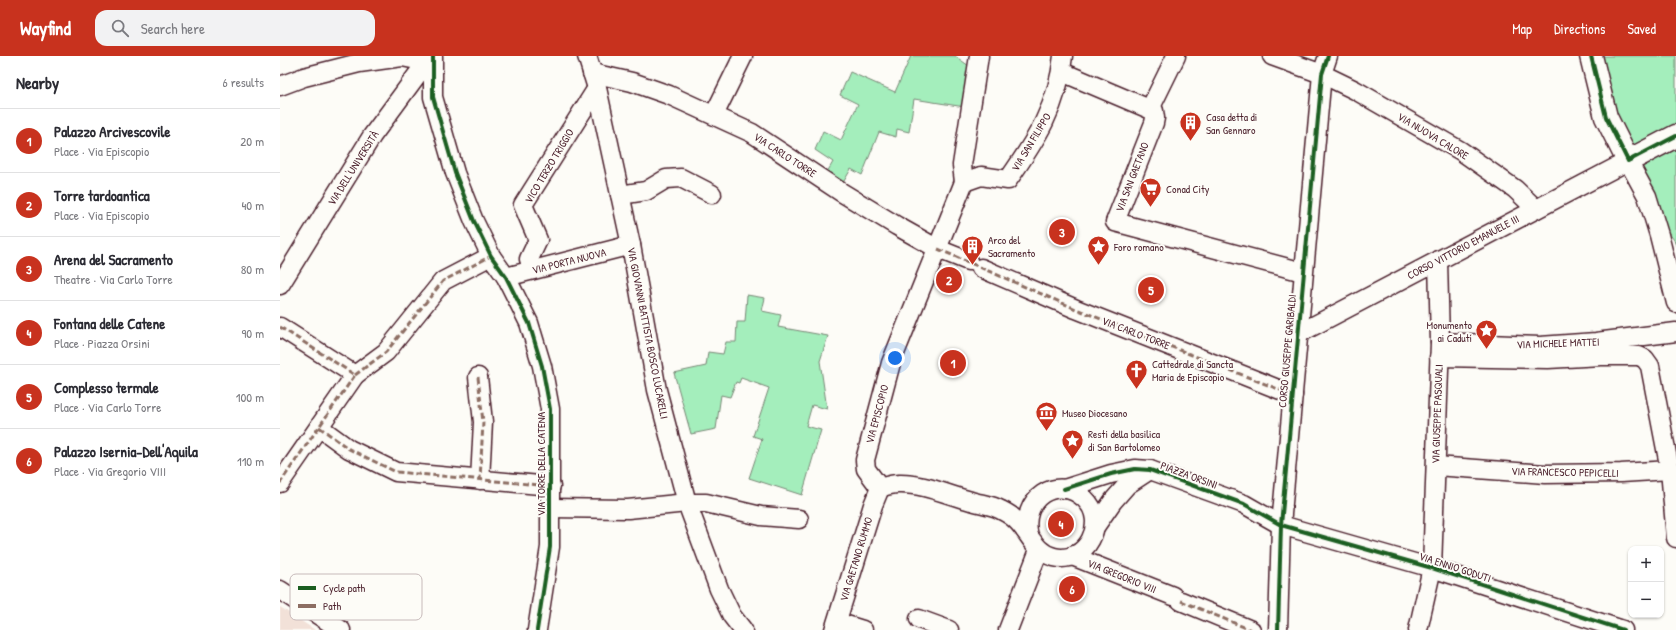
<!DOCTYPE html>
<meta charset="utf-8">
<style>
:root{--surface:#fff;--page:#f2f2f3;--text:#2b2b33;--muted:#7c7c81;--line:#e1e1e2;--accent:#c8321e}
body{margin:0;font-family:"Patrick Hand",sans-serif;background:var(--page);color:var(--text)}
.controls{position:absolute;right:12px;bottom:12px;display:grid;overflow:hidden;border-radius:8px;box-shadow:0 1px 3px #0004}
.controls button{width:36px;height:36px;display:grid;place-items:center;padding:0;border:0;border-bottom:1px solid var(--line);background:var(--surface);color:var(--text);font:20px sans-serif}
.you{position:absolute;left:615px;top:302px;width:14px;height:14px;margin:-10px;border:3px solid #fff;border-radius:50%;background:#1a73e8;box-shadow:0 0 0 6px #1a73e833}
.badge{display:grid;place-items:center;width:26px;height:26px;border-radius:50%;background:var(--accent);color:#fff;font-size:13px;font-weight:700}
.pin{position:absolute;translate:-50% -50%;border:2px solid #fff;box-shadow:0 1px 4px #0006}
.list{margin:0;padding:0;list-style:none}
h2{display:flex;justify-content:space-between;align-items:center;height:52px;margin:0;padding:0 16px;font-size:17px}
h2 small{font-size:13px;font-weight:400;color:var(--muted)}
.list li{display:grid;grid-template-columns:26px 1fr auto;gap:12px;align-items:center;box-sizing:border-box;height:64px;padding:0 16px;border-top:1px solid var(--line)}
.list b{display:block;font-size:15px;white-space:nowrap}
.list p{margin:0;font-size:13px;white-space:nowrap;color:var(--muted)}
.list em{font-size:13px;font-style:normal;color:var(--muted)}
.icon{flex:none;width:22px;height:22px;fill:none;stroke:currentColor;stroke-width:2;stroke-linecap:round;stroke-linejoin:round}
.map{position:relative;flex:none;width:1396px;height:574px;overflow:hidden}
header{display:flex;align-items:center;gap:24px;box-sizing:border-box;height:56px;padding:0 20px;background:var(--accent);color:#fff}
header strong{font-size:19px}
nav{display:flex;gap:22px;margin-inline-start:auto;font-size:14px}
.search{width:280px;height:36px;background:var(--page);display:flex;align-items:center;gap:10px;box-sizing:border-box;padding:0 14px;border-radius:12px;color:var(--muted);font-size:15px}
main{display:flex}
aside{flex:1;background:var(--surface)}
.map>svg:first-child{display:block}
</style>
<header>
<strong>Wayfind</strong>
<div class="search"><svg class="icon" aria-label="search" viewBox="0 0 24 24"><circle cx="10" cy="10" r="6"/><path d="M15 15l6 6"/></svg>Search here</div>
<nav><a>Map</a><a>Directions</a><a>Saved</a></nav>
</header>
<main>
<aside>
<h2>Nearby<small>6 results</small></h2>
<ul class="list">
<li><span class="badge">1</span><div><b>Palazzo Arcivescovile</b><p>Place · Via Episcopio</p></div><em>20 m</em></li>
<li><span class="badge">2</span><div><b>Torre tardoantica</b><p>Place · Via Episcopio</p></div><em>40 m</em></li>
<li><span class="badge">3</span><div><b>Arena del Sacramento</b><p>Theatre · Via Carlo Torre</p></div><em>80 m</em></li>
<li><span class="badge">4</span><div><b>Fontana delle Catene</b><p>Place · Piazza Orsini</p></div><em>90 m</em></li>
<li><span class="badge">5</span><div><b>Complesso termale</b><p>Place · Via Carlo Torre</p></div><em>100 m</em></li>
<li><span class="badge">6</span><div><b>Palazzo Isernia-Dell'Aquila</b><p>Place · Via Gregorio VIII</p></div><em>110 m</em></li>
</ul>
</aside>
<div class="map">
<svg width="1396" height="574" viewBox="0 0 1396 574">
<rect width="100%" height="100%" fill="#fdfcf7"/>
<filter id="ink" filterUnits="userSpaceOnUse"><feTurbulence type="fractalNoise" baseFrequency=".025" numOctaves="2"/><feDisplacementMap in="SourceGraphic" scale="8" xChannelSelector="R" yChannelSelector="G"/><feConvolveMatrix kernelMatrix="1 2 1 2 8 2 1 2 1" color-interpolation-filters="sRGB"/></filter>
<g filter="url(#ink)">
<!-- built -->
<path fill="#f2e1d8" d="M0,551L35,574H0Z"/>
<!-- green -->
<g fill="#a4eebc" stroke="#778674">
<path d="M631,0H675L689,10L685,51L634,43L629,76L617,73L616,81L599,76L582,119L571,113L560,132L546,118L553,106L535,94L543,75L561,84L578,48L560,39L570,16L615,36Z"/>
<path d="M1321,0H1396V190L1394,184L1376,160L1334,59Z"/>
<path d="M467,239L485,242L482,255L501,259L498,271L548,280L540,305L547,353L532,349L526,370L541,374L522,439L469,422L482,383L473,380L489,332L461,322L459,327L456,326L450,341L441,339L436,373L411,378L394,317L426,310L428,296L443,298L446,286H456L457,266H465Z"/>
</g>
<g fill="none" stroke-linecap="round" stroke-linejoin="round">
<defs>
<g id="minor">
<path d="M153,0V41L175,117L194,165L211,200L226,221L249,267L262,310L270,353V491L257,574"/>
<path d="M307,0L317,32L351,189L377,334L407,447L439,533L452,560L463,574"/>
<path d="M992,0L1042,18L1075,34L1181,95L1235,133L1256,153"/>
<path d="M782,16L874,55L875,62L874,67L835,166L1023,216"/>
<path d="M312,17L352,26L389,39L472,77L561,136L617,170L658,193L688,205"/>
<path d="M0,30L24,21L79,7L122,1L147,6"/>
<path d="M870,53L896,0"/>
<path d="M434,59L463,0"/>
<path d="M684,126L682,109L699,0"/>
<path d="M340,139L366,135L386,123L401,122L432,138"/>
<path d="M701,212L796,253L1013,339"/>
<path d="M252,214L249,203L258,184L243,149L317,32"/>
<path d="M226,221L351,189"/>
<path d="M0,229L92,80L151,0"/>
<path d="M0,271L75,319L0,427"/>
<path d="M1018,278L1348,105L1367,140L1379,179L1396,247"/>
<path d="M1160,286L1260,290L1316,286L1396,276"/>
<path d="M1159,301L1268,303L1321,300H1359L1365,303L1370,310L1390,414L1396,482"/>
<path d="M75,319L106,296L163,225L211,200"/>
<path d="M198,321L203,366L200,424"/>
<path d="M39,371L69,393L116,416L271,430"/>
<path d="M1156,410L1265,418L1341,417L1390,414"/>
<path d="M600,432L586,413L585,404L611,307L684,126L701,120L728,124C756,84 778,50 783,0"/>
<path d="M600,432C606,430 611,428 618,428C642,427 668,439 691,445C701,448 712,449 721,454C725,456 732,460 736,464C750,477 754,496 774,501C806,509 829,466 805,443C777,417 739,443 749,480"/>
<path d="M784,433L831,418L855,413L870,414L964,448L1001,469L1152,512L1343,574"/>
<path d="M270,452L348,453L407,447H426L481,460L519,463"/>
<path d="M815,471L833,445L847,429L870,414"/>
<path d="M792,500L893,540"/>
<path d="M0,534L61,574"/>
<path d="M901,545L971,574"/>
<path d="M639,563L669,574"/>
<path d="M557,566L583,574"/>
<path d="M554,574L593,449L600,432"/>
<path d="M728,574L759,494"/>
<path d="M998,574L1001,469L1042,18L1048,0"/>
<path d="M1138,574L1152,512L1160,286L1158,204"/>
</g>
<path id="major" d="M1311,0L1326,61L1348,105L1396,80"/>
</defs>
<!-- minor casing -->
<use href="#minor" stroke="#4a1f2b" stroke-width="21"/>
<!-- major casing -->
<use href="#major" stroke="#4a1f2b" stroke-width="25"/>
<!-- minor -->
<use href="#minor" stroke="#fdfcf7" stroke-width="18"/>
<!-- major -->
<use href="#major" stroke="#fdfcf7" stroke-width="22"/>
<!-- quiet -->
<g stroke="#8d6e63" stroke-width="3" stroke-dasharray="6 3" stroke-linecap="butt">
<path d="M658,193L796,253L1013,339"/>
<path d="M0,271L75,319L0,427"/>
<path d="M75,319L106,296L163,225L211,200"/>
<path d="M198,321L203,366L200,424"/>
<path d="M39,371L69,393L116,416L271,430"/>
<path d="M901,545L971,574"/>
</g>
<defs>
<g id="cycleway">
<path d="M153,0V41L175,117L194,165L211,200L226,221L249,267L262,310L270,353V491L257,574"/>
<path d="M1311,0L1326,61L1348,105L1396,80"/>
<path d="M784,433L831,418L855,413L870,414L964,448L1001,469L1152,512L1343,574"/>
<path d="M998,574L1001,469L1042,18L1048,0"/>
</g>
</defs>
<!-- cycleway casing -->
<use href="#cycleway" stroke="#fdfcf7" stroke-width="6"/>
<!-- cycleway -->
<use href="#cycleway" stroke="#1b5e20" stroke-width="4"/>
</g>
</g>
<!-- icons -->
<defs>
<symbol id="building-pin" viewBox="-11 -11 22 30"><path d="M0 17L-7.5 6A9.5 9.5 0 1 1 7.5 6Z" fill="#c8321e" stroke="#fdfcf7"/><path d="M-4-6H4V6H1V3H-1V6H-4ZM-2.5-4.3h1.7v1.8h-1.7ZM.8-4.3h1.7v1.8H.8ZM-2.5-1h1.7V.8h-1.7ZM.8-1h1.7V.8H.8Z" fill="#fff"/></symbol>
<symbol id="supermarket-pin" viewBox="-11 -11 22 30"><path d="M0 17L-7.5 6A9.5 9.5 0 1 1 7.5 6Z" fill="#c8321e" stroke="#fdfcf7"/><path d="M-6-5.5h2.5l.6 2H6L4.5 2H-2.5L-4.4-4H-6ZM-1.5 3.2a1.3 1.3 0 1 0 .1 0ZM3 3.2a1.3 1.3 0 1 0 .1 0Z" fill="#fff"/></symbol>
<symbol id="sight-pin" viewBox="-11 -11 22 30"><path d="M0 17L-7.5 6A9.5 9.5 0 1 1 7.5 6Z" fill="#c8321e" stroke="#fdfcf7"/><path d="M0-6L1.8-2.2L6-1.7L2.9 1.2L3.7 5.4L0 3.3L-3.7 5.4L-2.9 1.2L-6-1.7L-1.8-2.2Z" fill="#fff"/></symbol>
<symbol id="church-pin" viewBox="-11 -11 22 30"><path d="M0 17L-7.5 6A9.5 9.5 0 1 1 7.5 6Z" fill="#c8321e" stroke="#fdfcf7"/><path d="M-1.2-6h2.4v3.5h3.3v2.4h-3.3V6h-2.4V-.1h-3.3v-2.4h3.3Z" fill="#fff"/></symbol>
<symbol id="museum-pin" viewBox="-11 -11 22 30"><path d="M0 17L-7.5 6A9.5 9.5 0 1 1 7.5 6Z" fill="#c8321e" stroke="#fdfcf7"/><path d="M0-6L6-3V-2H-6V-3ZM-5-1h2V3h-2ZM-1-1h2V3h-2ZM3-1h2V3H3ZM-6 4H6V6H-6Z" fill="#fff"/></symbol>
</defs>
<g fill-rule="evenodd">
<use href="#building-pin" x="898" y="54" width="25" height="34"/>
<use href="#supermarket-pin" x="858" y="120" width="25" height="34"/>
<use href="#building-pin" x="680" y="178" width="25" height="34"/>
<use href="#sight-pin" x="806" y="178" width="25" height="34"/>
<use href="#sight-pin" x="1194" y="262" width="25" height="34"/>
<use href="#church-pin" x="844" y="302" width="25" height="34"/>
<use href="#museum-pin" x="754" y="344" width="25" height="34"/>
<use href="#sight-pin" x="780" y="372" width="25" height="34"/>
</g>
<g text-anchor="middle" stroke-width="4" stroke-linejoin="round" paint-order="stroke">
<!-- poi labels -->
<g font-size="11" fill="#4a1f2b" stroke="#fdfcf7" text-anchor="start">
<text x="926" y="65">Casa detta di<tspan x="926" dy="13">San Gennaro</tspan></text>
<text x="886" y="137">Conad City</text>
<text x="708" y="188">Arco del<tspan x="708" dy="13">Sacramento</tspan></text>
<text x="834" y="195">Foro romano</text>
<text x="1192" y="273" text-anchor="end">Monumento<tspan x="1192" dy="13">ai Caduti</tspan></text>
<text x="872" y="312">Cattedrale di Sancta<tspan x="872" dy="13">Maria de Episcopio</tspan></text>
<text x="782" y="361">Museo Diocesano</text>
<text x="808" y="382">Resti della basilica<tspan x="808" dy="13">di San Bartolomeo</tspan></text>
</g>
<!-- street labels -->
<g font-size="11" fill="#4a1f2b" stroke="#fdfcf7">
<text transform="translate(1153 80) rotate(31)" y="4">VIA NUOVA CALORE</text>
<text transform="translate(751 86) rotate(-59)" y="4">VIA SAN FILIPPO</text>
<text transform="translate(505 99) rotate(33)" y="4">VIA CARLO TORRE</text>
<text transform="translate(269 110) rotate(-59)" y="4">VICO TERZO TRIGGIO</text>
<text transform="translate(73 112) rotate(-58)" y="4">VIA DELL'UNIVERSITÀ</text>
<text transform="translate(852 121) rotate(-69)" y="4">VIA SAN GAETANO</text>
<text transform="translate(1183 191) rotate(-28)" y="4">CORSO VITTORIO EMANUELE III</text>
<text transform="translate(289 205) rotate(-14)" y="4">VIA PORTA NUOVA</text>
<text transform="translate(368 277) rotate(79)" y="4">VIA GIOVANNI BATTISTA BOSCO LUCARELLI</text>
<text transform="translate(856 277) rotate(21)" y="4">VIA CARLO TORRE</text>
<text transform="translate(1278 287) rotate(-2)" y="4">VIA MICHELE MATTEI</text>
<text transform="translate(1007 295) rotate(-85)" y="4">CORSO GIUSEPPE GARIBALDI</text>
<text transform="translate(597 358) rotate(-75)" y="4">VIA EPISCOPIO</text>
<text transform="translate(1157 358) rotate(-88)" y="4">VIA GIUSEPPE PASQUALI</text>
<text transform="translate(261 408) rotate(-90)" y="4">VIA TORRE DELLA CATENA</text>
<text transform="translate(1285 416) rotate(1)" y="4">VIA FRANCESCO PEPICELLI</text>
<text transform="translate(909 419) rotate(20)" y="4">PIAZZA ORSINI</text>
<text transform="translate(576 503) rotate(-73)" y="4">VIA GAETANO RUMMO</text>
<text transform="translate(1175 511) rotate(18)" y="4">VIA ENNIO GODUTI</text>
<text transform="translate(842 520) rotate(22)" y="4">VIA GREGORIO VIII</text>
</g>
</g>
<!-- legend -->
<rect x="10" y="518" width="132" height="46" rx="6" fill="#fdfcf7" stroke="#c7baba" stroke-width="1"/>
<rect x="18" y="530" width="18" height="4" fill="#1b5e20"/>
<rect x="18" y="548" width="18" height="4" fill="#8d6e63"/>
<g font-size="11" fill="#4a1f2b">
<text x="43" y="536">Cycle path</text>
<text x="43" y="554">Path</text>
</g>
</svg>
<div class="controls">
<button>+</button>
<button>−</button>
</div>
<div class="you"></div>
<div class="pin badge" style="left:673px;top:307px">1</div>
<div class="pin badge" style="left:669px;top:224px">2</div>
<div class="pin badge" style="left:782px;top:176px">3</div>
<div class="pin badge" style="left:781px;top:468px">4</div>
<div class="pin badge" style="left:871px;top:234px">5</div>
<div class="pin badge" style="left:792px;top:533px">6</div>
</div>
</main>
